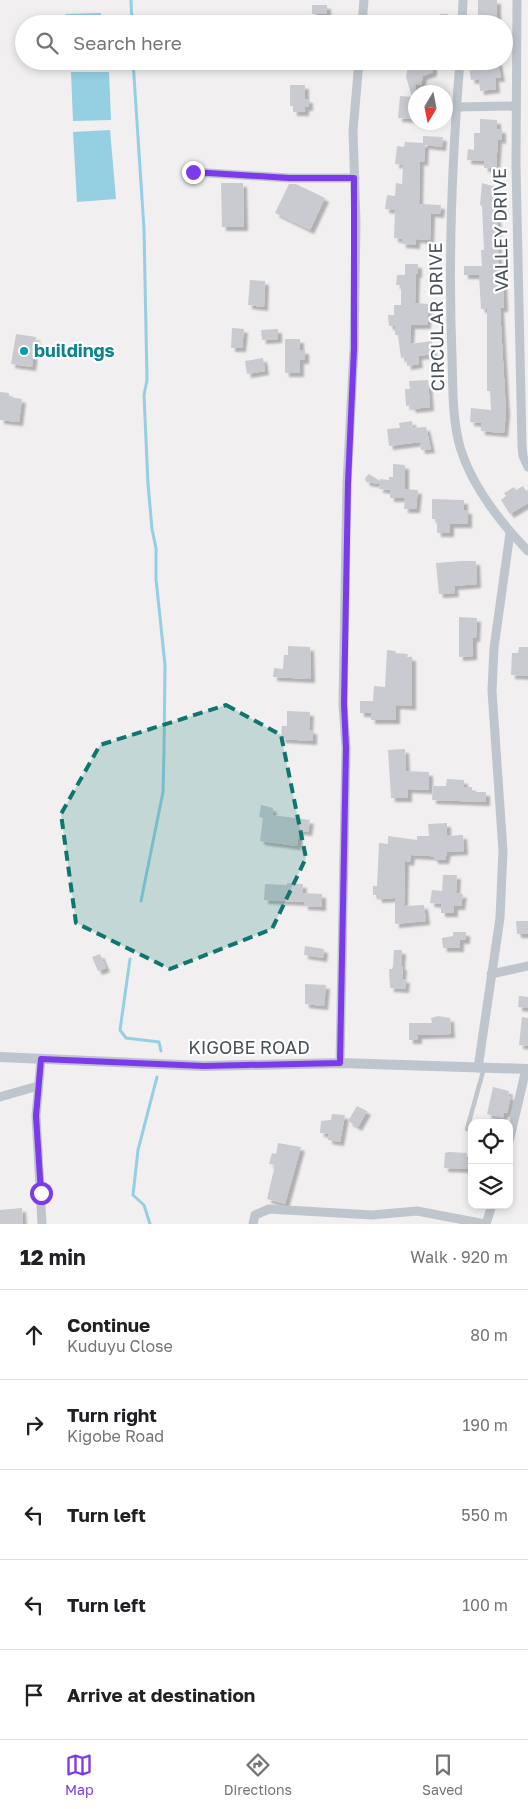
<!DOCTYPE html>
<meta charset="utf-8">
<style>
:root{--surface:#fff;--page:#f2f2f2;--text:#202124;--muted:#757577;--line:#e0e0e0;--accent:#7c3aed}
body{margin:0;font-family:"Golos Text",sans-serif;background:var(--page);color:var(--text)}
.controls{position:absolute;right:15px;bottom:15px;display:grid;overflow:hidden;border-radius:10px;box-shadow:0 2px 8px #0003}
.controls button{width:45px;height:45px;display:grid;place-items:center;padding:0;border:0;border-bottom:1px solid var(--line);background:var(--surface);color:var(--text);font:25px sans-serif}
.compass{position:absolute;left:408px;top:85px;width:45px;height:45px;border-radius:50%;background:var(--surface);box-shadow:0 2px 8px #0003;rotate:190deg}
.stop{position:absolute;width:15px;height:15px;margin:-11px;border:4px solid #7c3aed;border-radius:50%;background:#fff}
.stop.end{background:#7c3aed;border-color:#fff;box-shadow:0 1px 5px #0008}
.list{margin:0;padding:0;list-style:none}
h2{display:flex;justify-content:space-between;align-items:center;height:65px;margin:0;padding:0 20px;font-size:21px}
h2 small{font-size:16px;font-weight:400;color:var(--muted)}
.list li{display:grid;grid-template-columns:32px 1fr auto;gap:15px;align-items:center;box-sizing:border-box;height:90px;padding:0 20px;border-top:1px solid var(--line)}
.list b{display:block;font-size:19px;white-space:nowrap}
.list p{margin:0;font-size:16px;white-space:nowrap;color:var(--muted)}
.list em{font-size:16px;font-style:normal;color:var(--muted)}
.icon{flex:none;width:28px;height:28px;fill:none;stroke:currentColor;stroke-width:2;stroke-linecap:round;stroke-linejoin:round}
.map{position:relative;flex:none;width:528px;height:1224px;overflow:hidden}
.search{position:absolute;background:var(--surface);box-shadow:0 2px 8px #0003;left:15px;right:15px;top:15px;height:55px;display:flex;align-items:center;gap:12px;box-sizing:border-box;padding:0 18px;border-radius:28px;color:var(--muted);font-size:19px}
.sheet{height:515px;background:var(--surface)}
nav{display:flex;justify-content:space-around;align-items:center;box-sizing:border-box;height:70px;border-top:1px solid var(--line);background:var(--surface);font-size:14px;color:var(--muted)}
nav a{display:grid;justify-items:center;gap:2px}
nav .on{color:var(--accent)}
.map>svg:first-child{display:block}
</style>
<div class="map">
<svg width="528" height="1224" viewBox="0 0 528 1224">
<defs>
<filter id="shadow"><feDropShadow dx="4" dy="4" stdDeviation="1" flood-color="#0004"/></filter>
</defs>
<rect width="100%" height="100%" fill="#f1efef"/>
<!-- water -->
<g fill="#94cfe2">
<path d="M101,13V24H67L66,14Z"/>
<path d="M71,72H109L111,120L73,121Z"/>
<path d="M110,130L116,199L77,202L73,132Z"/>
</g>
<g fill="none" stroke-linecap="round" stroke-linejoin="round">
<!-- stream -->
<g stroke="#94cfe2" stroke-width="3">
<path d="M131,0L132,24"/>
<path d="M133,61L144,229L147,380L144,395L148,484L152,529L156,548V579L165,665L164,751L163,792L141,901"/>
<path d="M130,959L120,1030L126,1038L159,1042L161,1051"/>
<path d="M150,1224L144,1205L133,1195L138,1150L157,1077"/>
</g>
</g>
<!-- building -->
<g fill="#c9cbd1" filter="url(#shadow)">
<rect x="478" y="0" width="19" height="21"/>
<rect x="312" y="5" width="15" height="9"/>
<path d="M440,14H448V24H439Z"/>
<path d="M409,61H433V72L423,76L421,85L416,84V119L398,118L400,96L412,97L406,77Z"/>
<path d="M468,61H498L501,78H495L496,89L480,91L479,79L471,80Z"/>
<path d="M290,85H305V99H309V107H305V112H293V106H290Z"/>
<path d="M480,119L497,120V129H502V140L498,139L496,168H484V161L467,160L468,149L474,150V133H480Z"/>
<path d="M423,136L443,137L442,147L425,145L424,162L420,161L419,204L441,205L440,214L431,213L430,240L416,239V245L402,244V239L394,238L395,210L385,209L387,195L395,196L396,183L402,184L403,165L395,164L397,146L404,147L405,142L423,143Z"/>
<path d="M221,183H243L244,227H222Z"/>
<path d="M482,183L496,187L494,217H497L499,278H503L504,308H500L506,412L504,433L481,431V423L470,422L471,408L491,410L490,391H487V309H481L479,275H464V266H482L481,250H484L482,206L480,205Z"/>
<path d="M289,184H296L325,198L310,230L275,213Z"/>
<path d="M405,264H418V274H416L415,303L428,304L427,325H411L410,344L432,341L433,354L418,356L419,364L407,366L406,357L401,358L398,335H395V326H389L388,315H394V305H401V285H396L397,275H405Z"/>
<path d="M250,280L265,281L264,307L248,305Z"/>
<path d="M232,328L244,329L242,348H231Z"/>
<path d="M278,329V339L262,340L261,330Z"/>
<path d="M16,334L36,337L32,367L11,364Z"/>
<path d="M285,339H300V350H305V360H300V373H285Z"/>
<path d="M263,358L265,371L247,374L245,361Z"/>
<path d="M428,380L430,407L412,409L411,405L406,406L405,389H410L409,381Z"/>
<path d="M0,392L9,393V397L22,399L19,422L0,420Z"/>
<path d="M412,421L413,428L426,427L431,449L421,450L420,442L389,446L387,429L400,428L399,423Z"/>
<path d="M393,464L405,465V489L418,490L416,509H404L405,498H390V490L379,489L380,484L366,482L365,478L369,474L380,481V479L389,480V477H393Z"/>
<path d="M523,486L528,494V503L510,514L501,500L506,496L504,493L514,487L516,490Z"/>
<path d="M432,499L464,500V510H468V524H450V533H437V519H432Z"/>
<path d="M462,561H476L477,584L454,586L455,593L439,594L436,563Z"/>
<path d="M459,617L477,618L476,638H473V656L459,657Z"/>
<path d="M288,646L310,647L311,679L273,677L274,668L283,669L284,655H288Z"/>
<path d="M519,647H528V676L511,675L512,653H518Z"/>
<path d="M387,650L396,651L395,653L408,654L407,657H412V706L396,705V720H371V713H360V701H373L374,686L385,687Z"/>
<path d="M287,711L310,712L309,730H313V741L281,739L282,726H287Z"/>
<path d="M405,749L406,771L429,772V790L408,789V798H391L388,750Z"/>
<path d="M447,779L464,780V787H472V792H486V802L432,800L433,786H446Z"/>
<path d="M261,805L273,808L272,815L310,820L308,832L299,831L297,846L260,841L263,818L259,817Z"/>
<path d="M447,823V836L463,835L464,851L447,852L445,860H434V857L430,856L411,855L410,862L405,861L404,906L424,905L426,921L395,924V898L378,899V895H373V886H377L379,843L388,844V836L417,840V836H429L428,824Z"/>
<path d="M443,875H457L456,893L463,894L461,906H454V913H441V904L430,903L432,890L442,891Z"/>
<path d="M287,883L303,884L302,893L322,894V907L304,906V902L264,900L265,884L287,885Z"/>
<path d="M516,921H528V934H517Z"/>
<path d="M453,932H466V940H460V948H443L442,938L453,936Z"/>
<path d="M305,946L324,949L323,958L304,955Z"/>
<path d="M394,950H402L401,966H403L402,979H406L405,989L390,988L389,969H392L393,966Z"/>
<path d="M100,954L106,968L98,971L92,957Z"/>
<path d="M305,984L326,985L324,1006L305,1004Z"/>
<path d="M519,996L528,997V1008L518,1007Z"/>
<path d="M438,1016L450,1018L451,1034L418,1035V1040H409V1023H432L431,1018Z"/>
<path d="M522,1017L528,1018V1046L519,1045Z"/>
<path d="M493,1087L509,1091L508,1096H511L507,1113H504L503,1118L487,1114Z"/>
<path d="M357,1106L367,1111L358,1127L348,1121Z"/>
<path d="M332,1114L345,1115L340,1142L328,1140L329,1134L320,1133L321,1121L331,1120Z"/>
<path d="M278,1143L301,1147L285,1204L267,1199L275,1165L269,1164L272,1153L276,1154Z"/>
<path d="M449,1152L467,1153L466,1159L470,1160L469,1169L444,1168L445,1153Z"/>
<path d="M22,1208L23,1224H0V1210Z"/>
</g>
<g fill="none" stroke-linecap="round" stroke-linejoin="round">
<!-- service -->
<path stroke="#bfc5cc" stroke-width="4.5" d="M467,1129L484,1068"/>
<!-- minor -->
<g stroke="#bfc5cc" stroke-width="9">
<path d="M517,0L516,166L522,446L523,456L528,467"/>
<path d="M362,24L364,0"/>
<path d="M462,24L463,0"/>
<path d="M460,61C452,159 448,259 452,357C453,387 452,418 460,447C472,487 500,522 528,551"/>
<path d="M456,107L516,106"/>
<path d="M193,172L289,178H355"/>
<path d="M491,974L528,966"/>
<path d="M41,1059L36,1116L42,1224"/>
<path d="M340,1063L346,748L343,704L347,483L354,349L356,223L353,131L359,61"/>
<path d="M478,1068L500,918L503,851L492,691L494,648L510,533"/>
<path d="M0,1097L38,1086"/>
<path d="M509,1142L526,1069"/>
<path d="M253,1224L255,1215L269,1209L372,1215L417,1211L485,1224"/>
<path d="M486,1224L492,1205"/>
</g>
<!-- tertiary -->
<path stroke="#bfc5cc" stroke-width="10" d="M0,1057L204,1066L340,1063L528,1069"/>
</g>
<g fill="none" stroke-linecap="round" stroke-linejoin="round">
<!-- route -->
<path stroke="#7c3aed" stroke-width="6" d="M41,1193L36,1116L41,1059L204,1066L340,1063L346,748L344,704L348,483L354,349V178H289L193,172"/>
</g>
<!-- marked area -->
<path fill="#0f766e" fill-opacity="0.2" stroke="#0f766e" stroke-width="4" stroke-dasharray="10 6" stroke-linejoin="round" d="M226,705L281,735L306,858L272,929L170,969L76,923L61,814L100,745Z"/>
<!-- markers -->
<circle fill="#0f9aa8" stroke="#fff" stroke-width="2" cx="24" cy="351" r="5"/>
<g text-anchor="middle" stroke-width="4.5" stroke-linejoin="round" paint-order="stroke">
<!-- street labels -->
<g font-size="18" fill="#49515a" stroke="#fff">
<text transform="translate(501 230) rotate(-91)" y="6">VALLEY DRIVE</text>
<text transform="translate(437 317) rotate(-91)" y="6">CIRCULAR DRIVE</text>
<text x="249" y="1054">KIGOBE ROAD</text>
</g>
<!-- culture labels -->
<g font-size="18" font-weight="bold" fill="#0d838f" stroke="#fff" text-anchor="start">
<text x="34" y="357">buildings</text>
</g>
</g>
</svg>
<div class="controls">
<button><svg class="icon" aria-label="locate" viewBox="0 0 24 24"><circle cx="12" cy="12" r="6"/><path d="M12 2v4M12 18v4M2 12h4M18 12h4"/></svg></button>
<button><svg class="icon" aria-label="layers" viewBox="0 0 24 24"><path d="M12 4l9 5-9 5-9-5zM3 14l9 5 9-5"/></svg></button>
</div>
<svg class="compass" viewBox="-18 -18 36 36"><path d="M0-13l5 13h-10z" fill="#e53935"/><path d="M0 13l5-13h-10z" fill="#757577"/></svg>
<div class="stop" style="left:41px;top:1193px"></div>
<div class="stop end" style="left:193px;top:172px"></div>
<div class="search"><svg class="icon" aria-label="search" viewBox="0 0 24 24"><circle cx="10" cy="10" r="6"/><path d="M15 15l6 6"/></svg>Search here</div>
</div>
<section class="sheet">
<h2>12 min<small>Walk · 920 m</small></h2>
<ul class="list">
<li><svg class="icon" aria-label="ahead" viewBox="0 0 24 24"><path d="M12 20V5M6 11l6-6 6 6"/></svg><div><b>Continue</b><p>Kuduyu Close</p></div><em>80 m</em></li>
<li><svg class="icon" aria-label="right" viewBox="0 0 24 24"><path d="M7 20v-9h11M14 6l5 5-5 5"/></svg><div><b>Turn right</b><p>Kigobe Road</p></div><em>190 m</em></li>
<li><svg class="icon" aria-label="left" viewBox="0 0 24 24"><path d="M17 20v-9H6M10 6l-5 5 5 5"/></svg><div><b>Turn left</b></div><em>550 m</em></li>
<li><svg class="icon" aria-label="left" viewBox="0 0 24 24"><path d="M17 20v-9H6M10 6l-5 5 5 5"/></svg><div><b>Turn left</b></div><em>100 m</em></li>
<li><svg class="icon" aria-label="arrive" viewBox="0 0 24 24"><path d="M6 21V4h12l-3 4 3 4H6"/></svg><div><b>Arrive at destination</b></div></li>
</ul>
</section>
<nav>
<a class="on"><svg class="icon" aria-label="map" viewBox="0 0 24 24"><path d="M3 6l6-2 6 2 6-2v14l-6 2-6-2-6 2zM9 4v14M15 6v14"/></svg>Map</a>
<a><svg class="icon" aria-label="directions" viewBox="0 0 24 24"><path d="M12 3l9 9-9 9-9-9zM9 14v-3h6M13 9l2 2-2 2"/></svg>Directions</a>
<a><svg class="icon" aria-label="saved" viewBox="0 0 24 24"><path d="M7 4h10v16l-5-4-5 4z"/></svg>Saved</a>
</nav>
